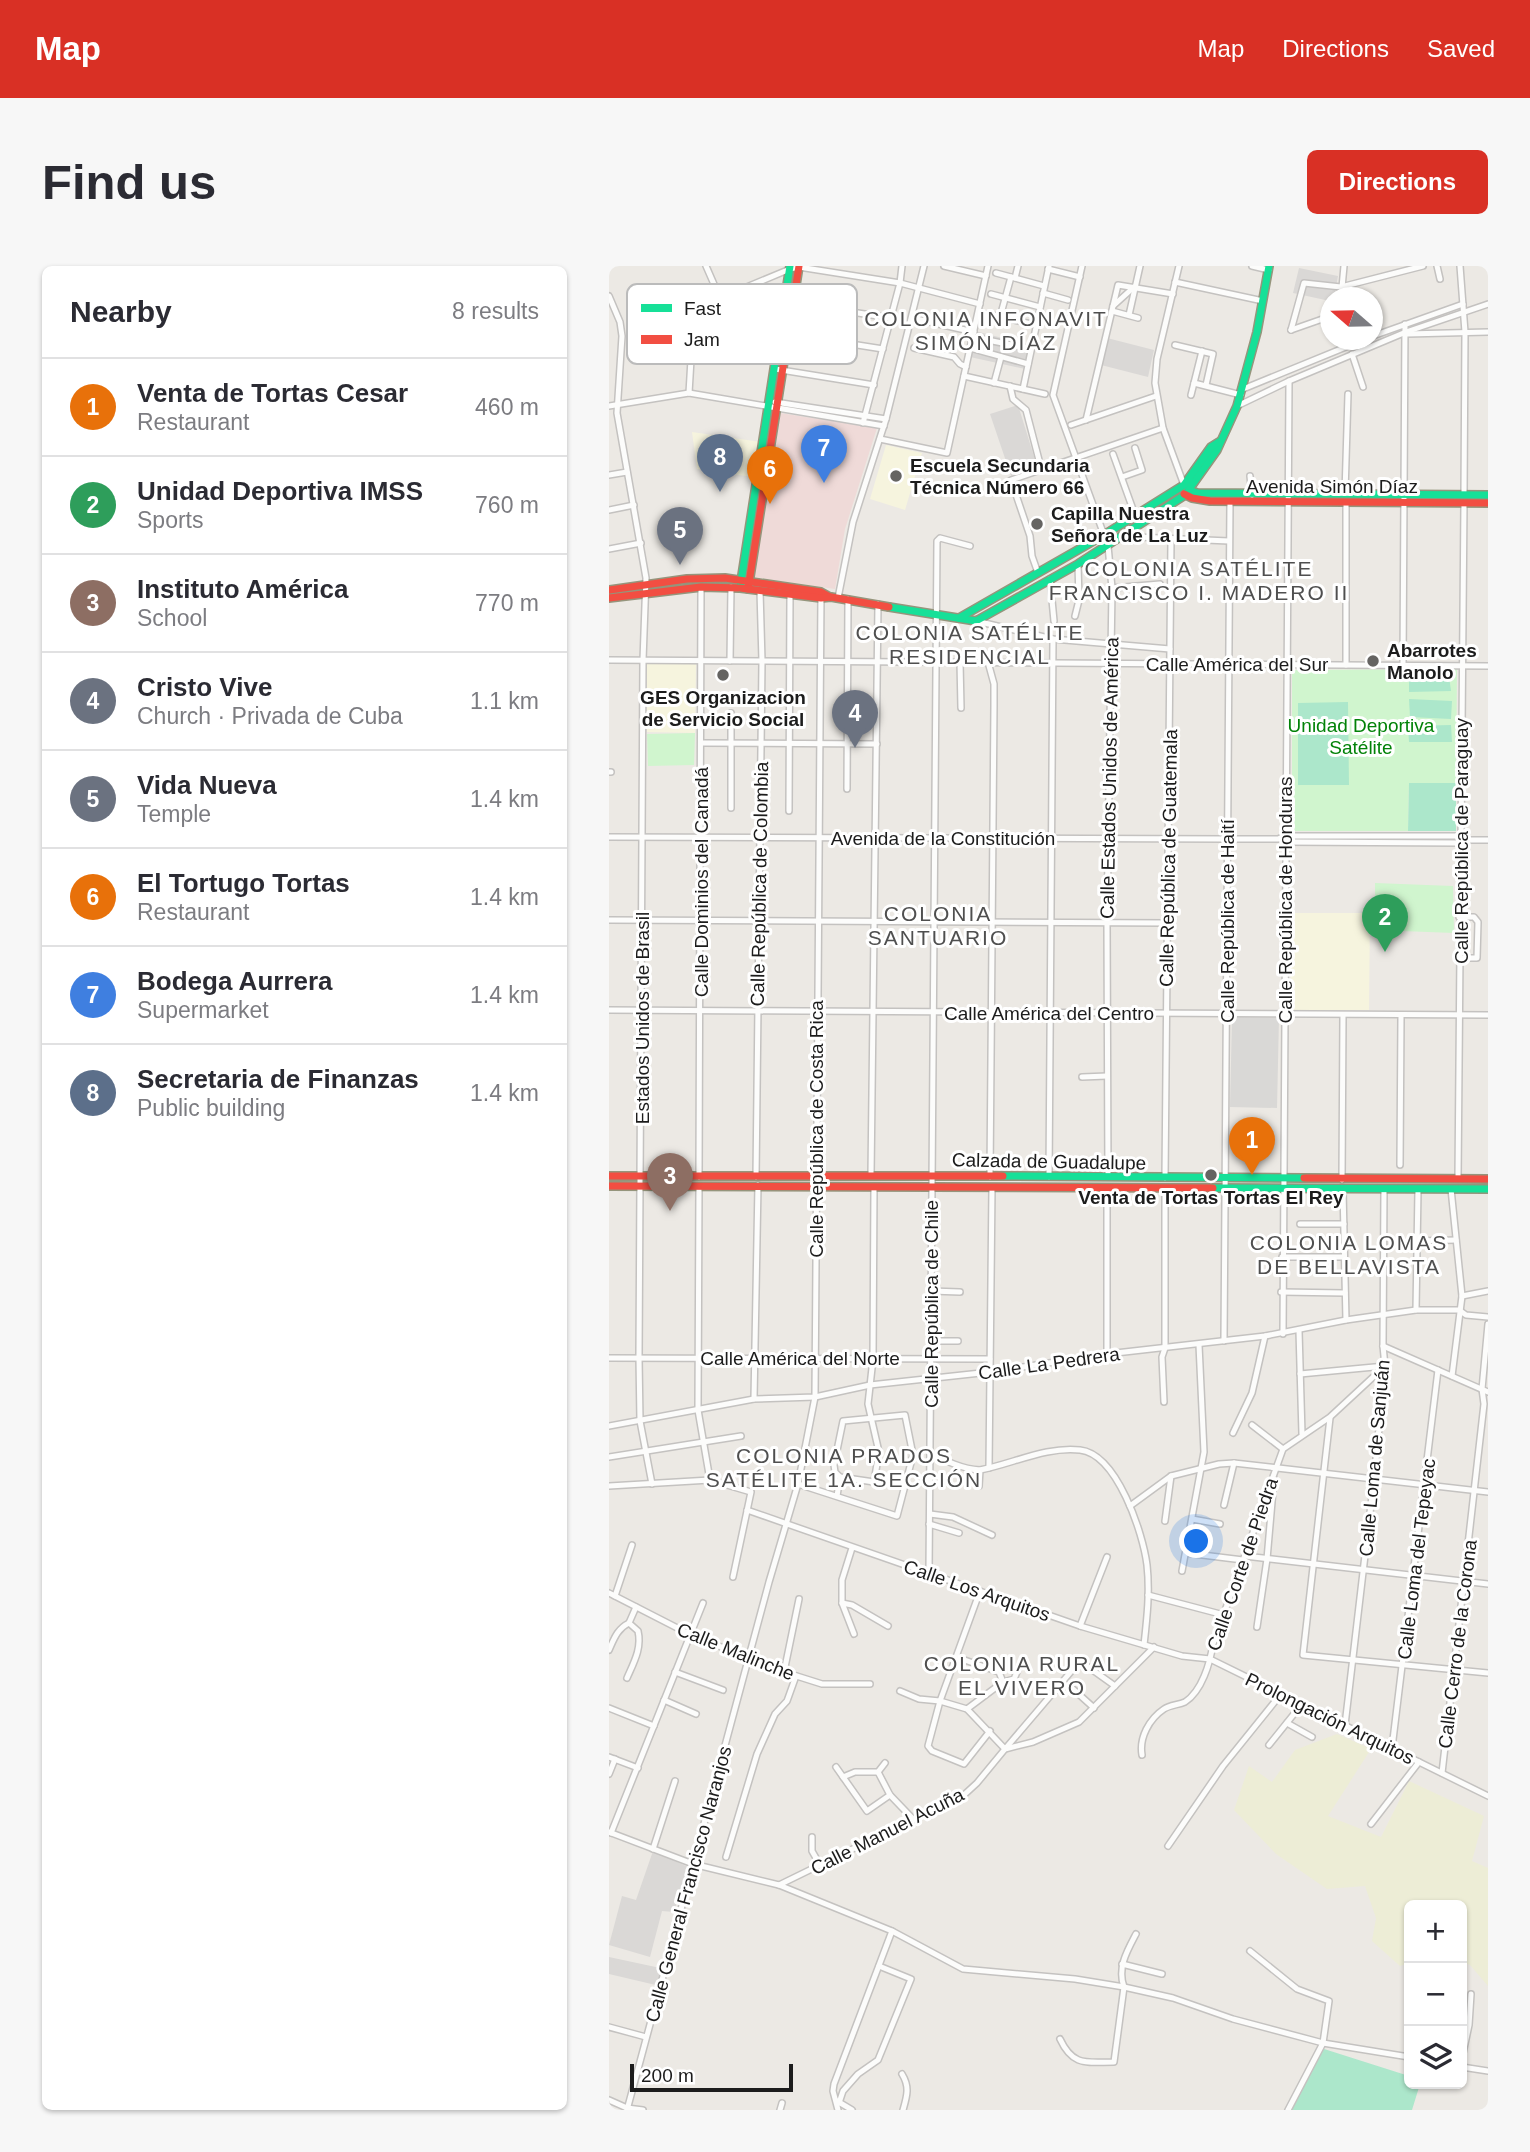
<!DOCTYPE html>
<meta charset="utf-8">
<style>
:root{--surface:#fff;--page:#f7f7f7;--text:#2b2b33;--muted:#7c7c81;--line:#e1e1e2;--accent:#d93025}
body{margin:0;font-family:Arial,sans-serif;background:var(--page);color:var(--text)}
.controls{position:absolute;right:21px;bottom:21px;display:grid;overflow:hidden;border-radius:10px;box-shadow:0 2px 5px #0004}
.controls button{width:63px;height:63px;display:grid;place-items:center;padding:0;border:0;border-bottom:2px solid var(--line);background:var(--surface);color:var(--text);font:35px sans-serif}
.compass{position:absolute;left:711px;top:21px;width:63px;height:63px;border-radius:50%;background:var(--surface);box-shadow:0 2px 5px #0004;rotate:290deg}
.scale{position:absolute;left:21px;bottom:18px;width:163px;box-sizing:border-box;padding-left:7px;border:4px solid #1c1c1c;border-top:0;font-size:19px;line-height:24px;white-space:nowrap;color:#1c1c1c;-webkit-text-stroke:5px #fff;paint-order:stroke}
.you{position:absolute;left:588px;top:1276px;width:24px;height:24px;margin:-18px;border:5px solid #fff;border-radius:50%;background:#1a73e8;box-shadow:0 0 0 10px #1a73e833}
.badge{display:grid;place-items:center;width:46px;height:46px;border-radius:50%;background:var(--accent);color:#fff;font-size:23px;font-weight:700}
.pin{position:absolute;translate:-50% -58px;filter:drop-shadow(0 2px 4px #0008)}
.pin::after{content:'';position:absolute;top:37px;width:24px;height:21px;background:inherit;clip-path:polygon(0 0,100% 0,50% 100%)}
.list{margin:0;padding:0;list-style:none}
h2{display:flex;justify-content:space-between;align-items:center;height:91px;margin:0;padding:0 28px;font-size:30px}
h2 small{font-size:23px;font-weight:400;color:var(--muted)}
.list li{display:grid;grid-template-columns:46px 1fr auto;gap:21px;align-items:center;box-sizing:border-box;height:98px;padding:0 28px;border-top:2px solid var(--line)}
.list b{display:block;font-size:26px;white-space:nowrap}
.list p{margin:0;font-size:23px;white-space:nowrap;color:var(--muted)}
.list em{font-size:23px;font-style:normal;color:var(--muted)}
.icon{flex:none;width:38px;height:38px;fill:none;stroke:currentColor;stroke-width:2;stroke-linecap:round;stroke-linejoin:round}
.map{position:relative;flex:none;width:879px;height:1844px;overflow:hidden;border-radius:10px}
header{display:flex;align-items:center;gap:42px;box-sizing:border-box;height:98px;padding:0 35px;background:var(--accent);color:#fff}
header strong{font-size:33px}
nav{display:flex;gap:38px;margin-inline-start:auto;font-size:24px}
.intro{display:flex;align-items:center;justify-content:space-between;box-sizing:border-box;height:168px;padding:0 42px}
h1{margin:0;font-size:49px}
.button{padding:18px 32px;border-radius:10px;background:var(--accent);color:#fff;font-size:24px;font-weight:700}
main{display:flex;gap:42px;padding:0 42px}
aside{flex:1;background:var(--surface);border-radius:10px;box-shadow:0 2px 5px #0004}
.map>svg:first-child{display:block}
</style>
<header>
<strong>Map</strong>
<nav><a>Map</a><a>Directions</a><a>Saved</a></nav>
</header>
<div class="intro"><h1>Find us</h1><a class="button">Directions</a></div>
<main>
<aside>
<h2>Nearby<small>8 results</small></h2>
<ul class="list">
<li><span class="badge" style="background:#e8710a">1</span><div><b>Venta de Tortas Cesar</b><p>Restaurant</p></div><em>460 m</em></li>
<li><span class="badge" style="background:#2e9e5b">2</span><div><b>Unidad Deportiva IMSS</b><p>Sports</p></div><em>760 m</em></li>
<li><span class="badge" style="background:#8d6e63">3</span><div><b>Instituto América</b><p>School</p></div><em>770 m</em></li>
<li><span class="badge" style="background:#6b7280">4</span><div><b>Cristo Vive</b><p>Church · Privada de Cuba</p></div><em>1.1 km</em></li>
<li><span class="badge" style="background:#6b7280">5</span><div><b>Vida Nueva</b><p>Temple</p></div><em>1.4 km</em></li>
<li><span class="badge" style="background:#e8710a">6</span><div><b>El Tortugo Tortas</b><p>Restaurant</p></div><em>1.4 km</em></li>
<li><span class="badge" style="background:#3f7fe0">7</span><div><b>Bodega Aurrera</b><p>Supermarket</p></div><em>1.4 km</em></li>
<li><span class="badge" style="background:#5c6f8a">8</span><div><b>Secretaria de Finanzas</b><p>Public building</p></div><em>1.4 km</em></li>
</ul>
</aside>
<div class="map">
<svg width="879" height="1844" viewBox="0 0 879 1844">
<rect width="100%" height="100%" fill="#ece9e4"/>
<!-- commercial -->
<path fill="#efdad8" d="M171,147L268,162L236,263L226,323L145,311Z"/>
<!-- education -->
<g fill="#f6f4de">
<path d="M83,166L152,176L144,211L88,203Z"/>
<path d="M277,179L313,187L296,244L261,233Z"/>
<path d="M38,396L87,398L86,467L38,466Z"/>
<path d="M681,647H761L760,744H682Z"/>
</g>
<!-- religious -->
<path fill="#d9d8d6" d="M623,751L670,752L668,842L621,841Z"/>
<!-- farmland -->
<path fill="#ededd6" d="M728,1468L762,1483L719,1550L772,1571L800,1515L875,1550L863,1595L879,1602V1720L861,1699L853,1696V1639H800V1697L791,1700L763,1675L767,1652L756,1620L718,1623L667,1588L625,1544L640,1500L663,1516L686,1484Z"/>
<!-- park -->
<g fill="#d0f5ce">
<path d="M848,403L847,517H800L799,565H683V404Z"/>
<path d="M86,467L85,499L39,500L38,468Z"/>
<path d="M766,617L844,620L845,667L766,664Z"/>
</g>
<!-- pitch -->
<g fill="#ace7cb">
<path d="M840,410L842,425L800,426V411Z"/>
<path d="M800,433L843,435L842,453L801,451Z"/>
<path d="M739,436L740,519H689V437Z"/>
<path d="M842,459L843,476H800L799,460Z"/>
<path d="M800,517H847V565H799Z"/>
<path d="M712,1782L800,1810V1818H811L803,1844H680Z"/>
</g>
<!-- parking -->
<g fill="#dad8d6">
<path d="M690,2L729,10L725,31L722,32L721,35L684,27Z"/>
<path d="M366,65L421,79L416,103L361,91Z"/>
<path d="M498,72L545,84L539,111L492,99Z"/>
<path d="M409,139L428,200L402,210L381,148Z"/>
<path d="M44,1585L79,1601L65,1646L53,1645L41,1691L0,1679L13,1630L27,1634Z"/>
<path d="M0,1691L56,1703L51,1720L0,1708Z"/>
</g>
<g fill="none" stroke-linecap="round" stroke-linejoin="round">
<defs>
<g id="street">
<path d="M97,0L111,32"/>
<path d="M335,0L377,10"/>
<path d="M473,0L444,129L499,280L503,322L498,657L499,911"/>
<path d="M570,0L548,93L546,117L554,162L575,219"/>
<path d="M643,0L660,4"/>
<path d="M828,0L831,13"/>
<path d="M851,0L856,66L855,229"/>
<path d="M439,3L471,11"/>
<path d="M387,7L435,20"/>
<path d="M406,12L409,0"/>
<path d="M566,16L654,35"/>
<path d="M434,27L459,34"/>
<path d="M382,28L431,41"/>
<path d="M0,30L11,56L13,70L8,147L37,312L34,394L30,1092L31,1155L43,1218"/>
<path d="M732,32L735,0"/>
<path d="M176,36L282,52"/>
<path d="M504,40L525,21"/>
<path d="M503,45L529,52"/>
<path d="M378,48L427,59"/>
<path d="M520,49L531,0"/>
<path d="M391,51L402,11"/>
<path d="M303,52L365,66"/>
<path d="M682,64L695,17L732,21L814,0"/>
<path d="M682,64L722,50"/>
<path d="M172,67L274,83"/>
<path d="M798,68L879,66"/>
<path d="M764,70L854,38"/>
<path d="M364,71L422,83"/>
<path d="M566,79L604,88L597,119"/>
<path d="M305,82L345,91L351,98L357,101"/>
<path d="M361,82L419,98"/>
<path d="M743,88L754,121"/>
<path d="M166,103L265,119"/>
<path d="M355,110L436,128"/>
<path d="M385,117L392,91"/>
<path d="M585,117L632,129"/>
<path d="M401,120L404,133L417,144L430,194"/>
<path d="M414,123L440,0"/>
<path d="M634,123L754,74"/>
<path d="M80,127L85,43L181,3L190,1L291,17L371,38"/>
<path d="M582,129L593,85"/>
<path d="M166,136L277,153"/>
<path d="M0,140L80,127L275,160"/>
<path d="M628,140L680,115L797,66L879,38"/>
<path d="M477,154L509,19L564,28"/>
<path d="M254,157L291,17L293,0"/>
<path d="M462,159L547,130"/>
<path d="M271,173L338,187L379,0"/>
<path d="M504,188L526,249"/>
<path d="M0,209L18,206"/>
<path d="M641,210L643,229"/>
<path d="M513,211L533,204L526,182"/>
<path d="M736,227L739,128"/>
<path d="M737,236V399"/>
<path d="M0,244L25,239"/>
<path d="M518,268L528,271L620,275"/>
<path d="M0,283L32,277"/>
<path d="M429,307L423,290L421,270L402,214L554,162"/>
<path d="M441,313L445,355"/>
<path d="M503,322L551,318"/>
<path d="M229,332L244,256L277,153L315,0"/>
<path d="M466,350L470,334L469,298"/>
<path d="M367,355L444,373L561,383"/>
<path d="M0,394L879,400"/>
<path d="M121,395L122,321"/>
<path d="M351,396L352,442"/>
<path d="M379,396L385,418V439L381,911"/>
<path d="M794,399L796,58"/>
<path d="M92,477L268,478"/>
<path d="M0,506H2"/>
<path d="M238,523L239,333"/>
<path d="M122,542V447"/>
<path d="M180,545L181,329"/>
<path d="M0,571L618,573H669L676,570H851L859,574H879"/>
<path d="M675,576L853,577"/>
<path d="M850,651H865L869,656L868,692H851"/>
<path d="M0,654L559,657"/>
<path d="M0,744L879,749"/>
<path d="M473,811L498,810"/>
<path d="M791,899L792,750"/>
<path d="M262,909L269,338"/>
<path d="M90,911L92,321"/>
<path d="M147,911L153,395L151,325"/>
<path d="M440,911L444,373"/>
<path d="M556,912L562,273"/>
<path d="M849,913L855,237"/>
<path d="M733,914L734,749"/>
<path d="M90,920L89,1144L101,1214"/>
<path d="M842,923L853,1030L843,1110"/>
<path d="M734,924L737,1054"/>
<path d="M691,958H735"/>
<path d="M808,975L847,974"/>
<path d="M673,991H735"/>
<path d="M322,1025L351,1026"/>
<path d="M672,1026L736,1027"/>
<path d="M853,1030L879,1025"/>
<path d="M807,1044L809,924"/>
<path d="M690,1065L693,1168"/>
<path d="M674,1068L680,115"/>
<path d="M322,1075H349"/>
<path d="M615,1075L621,235"/>
<path d="M774,1080L879,1126"/>
<path d="M498,1088V922"/>
<path d="M0,1092L381,1093"/>
<path d="M691,1108L776,1100"/>
<path d="M145,1133L149,919"/>
<path d="M555,1136L553,1091L556,1082V923"/>
<path d="M721,1152L694,1389L879,1407"/>
<path d="M643,1159L674,1183"/>
<path d="M0,1160L145,1133L206,1131L261,1119L381,1106L498,1088L656,1070L737,1054L807,1044H850L857,1049L879,1051"/>
<path d="M624,1167L643,1127L656,1070"/>
<path d="M321,1187C337,1195 353,1203 371,1204C403,1198 438,1180 471,1184C508,1188 534,1267 538,1299C541,1326 538,1352 535,1379"/>
<path d="M0,1191L132,1170"/>
<path d="M380,1202L383,921"/>
<path d="M231,1211L265,1216L270,1186L259,1138L264,1093L265,922"/>
<path d="M189,1218L288,1250L304,1189L296,1149L234,1155L225,1199L226,1206L231,1211L228,1230"/>
<path d="M0,1220L101,1214L142,1226L124,1311"/>
<path d="M370,1220L371,1204"/>
<path d="M615,1239L625,1197"/>
<path d="M521,1240L562,1210L610,1198L625,1197L879,1226"/>
<path d="M138,1244L471,1360L573,1390L601,1393L879,1530"/>
<path d="M321,1248L344,1251L383,1269"/>
<path d="M583,1253L611,1258"/>
<path d="M556,1255L562,1210"/>
<path d="M320,1258L350,1267"/>
<path d="M243,1282L233,1314V1337L245,1368"/>
<path d="M577,1287L634,1294"/>
<path d="M636,1290L879,1318"/>
<path d="M573,1305L595,1186L590,1079"/>
<path d="M320,1307L328,275L331,272L361,280"/>
<path d="M371,1325L331,1435L319,1480L323,1485L355,1498L381,1465"/>
<path d="M0,1327L82,1369L175,1406L213,1418H261"/>
<path d="M539,1329L615,1349"/>
<path d="M6,1330L23,1279"/>
<path d="M233,1337L243,1339L279,1360"/>
<path d="M471,1360L498,1291"/>
<path d="M648,1361L658,1293L665,1213"/>
<path d="M0,1384C5,1373 8,1363 20,1357L27,1341"/>
<path d="M347,1391L390,1406L394,1416"/>
<path d="M66,1406L114,1424"/>
<path d="M175,1406L190,1333"/>
<path d="M18,1412C25,1396 33,1382 29,1365L20,1357"/>
<path d="M464,1423L485,1442"/>
<path d="M291,1425L310,1433L331,1435L358,1443L396,1483L471,1395L506,1420"/>
<path d="M55,1434L87,1448"/>
<path d="M0,1442L45,1460"/>
<path d="M358,1443L394,1416L405,1413L411,1399"/>
<path d="M678,1457L703,1471"/>
<path d="M736,1459L765,1213L776,1100L774,1080L775,924"/>
<path d="M660,1479L693,1438"/>
<path d="M783,1482L829,1104"/>
<path d="M533,1489C530,1472 540,1453 555,1443C561,1439 569,1439 576,1436C593,1425 601,1397 604,1378L674,1183L721,1151L776,1100"/>
<path d="M0,1491L29,1502"/>
<path d="M227,1501L258,1545L281,1529"/>
<path d="M269,1506L281,1529L305,1554"/>
<path d="M833,1507L875,1138L873,1123L879,1058"/>
<path d="M0,1508L6,1493"/>
<path d="M234,1511L246,1506H269L276,1497"/>
<path d="M762,1558L810,1496"/>
<path d="M0,1566L84,1598L170,1619L283,1665L354,1703L466,1713L515,1721L564,1732L624,1753L714,1777L800,1791"/>
<path d="M2,1567L94,1337"/>
<path d="M203,1571V1585L211,1599"/>
<path d="M559,1580L614,1500L672,1428"/>
<path d="M44,1583L66,1515"/>
<path d="M117,1591L148,1488L166,1448L178,1435L187,1410"/>
<path d="M170,1619L356,1528L368,1517L396,1483L424,1476L470,1456L545,1381"/>
<path d="M641,1685L688,1723L720,1735L714,1777L679,1844"/>
<path d="M513,1698L553,1708"/>
<path d="M0,1761L37,1771"/>
<path d="M451,1773C464,1801 478,1796 505,1796L515,1721C508,1702 518,1685 527,1668"/>
<path d="M853,1792L860,1759L862,1728"/>
<path d="M853,1801L879,1805"/>
<path d="M293,1808C301,1821 298,1830 294,1844"/>
<path d="M0,1834L18,1842L34,1844"/>
<path d="M228,1835L243,1844"/>
<path d="M230,1837L234,1825L249,1808L269,1794L302,1713L270,1700"/>
<path d="M18,1844L160,1316L189,1218L206,1131L212,328"/>
<path d="M171,1844L173,1837"/>
<path d="M229,1844L224,1825L225,1818L283,1665"/>
</g>
<g id="fast">
<path d="M580,224L588,227L879,229"/>
<path d="M131,322L181,0"/>
<path d="M280,341L367,355L469,298L576,229L608,184L628,140L648,66L660,0"/>
<path d="M350,352L495,269L575,219L602,181L610,176"/>
<path d="M394,910L695,912"/>
<path d="M604,922L879,923"/>
</g>
<g id="jam">
<path d="M575,228L583,232L601,235L879,237"/>
<path d="M139,323L190,0"/>
<path d="M0,324L78,313L116,312L212,326L221,331"/>
<path d="M0,332L92,321L131,322L212,332L222,331L280,341"/>
<path d="M0,910H394"/>
<path d="M695,912L879,913"/>
<path d="M0,920L604,922"/>
</g>
</defs>
<!-- street casing -->
<use href="#street" stroke="#c4c2c0" stroke-width="8"/>
<!-- fast casing -->
<use href="#fast" stroke="#95957c" stroke-width="10"/>
<!-- jam casing -->
<use href="#jam" stroke="#95957c" stroke-width="10"/>
<!-- street -->
<use href="#street" stroke="#fcfcfb" stroke-width="5"/>
<!-- fast -->
<use href="#fast" stroke="#16e098" stroke-width="7"/>
<!-- jam -->
<use href="#jam" stroke="#f24e42" stroke-width="7"/>
</g>
<!-- markers -->
<g fill="#656462" stroke="#fff" stroke-width="2.5">
<circle cx="287" cy="210" r="7"/>
<circle cx="428" cy="258" r="7"/>
<circle cx="764" cy="395" r="7"/>
<circle cx="114" cy="409" r="7"/>
<circle cx="602" cy="909" r="7"/>
</g>
<g text-anchor="middle" stroke-width="6" stroke-linejoin="round" paint-order="stroke">
<!-- poi labels -->
<g font-size="19" font-weight="bold" fill="#1c1c1c" stroke="#fff" text-anchor="start">
<text x="301" y="206">Escuela Secundaria<tspan x="301" dy="22">Técnica Número 66</tspan></text>
<text x="442" y="254">Capilla Nuestra<tspan x="442" dy="22">Señora de La Luz</tspan></text>
<text x="778" y="391">Abarrotes<tspan x="778" dy="22">Manolo</tspan></text>
<text x="114" y="438" text-anchor="middle">GES Organizacion<tspan x="114" dy="22">de Servicio Social</tspan></text>
<text x="602" y="938" text-anchor="middle">Venta de Tortas Tortas El Rey</text>
</g>
<!-- street labels -->
<g font-size="19" fill="#1c1c1c" stroke="#fff">
<text x="723" y="227">Avenida Simón Díaz</text>
<text x="628" y="405">Calle América del Sur</text>
<text transform="translate(500 512) rotate(-89)" y="7">Calle Estados Unidos de América</text>
<text x="334" y="579">Avenida de la Constitución</text>
<text transform="translate(852 575) rotate(-90)" y="7">Calle República de Paraguay</text>
<text transform="translate(559 592) rotate(-89)" y="7">Calle República de Guatemala</text>
<text transform="translate(92 616) rotate(-90)" y="7">Calle Dominios del Canadá</text>
<text transform="translate(150 618) rotate(-89)" y="7">Calle República de Colombia</text>
<text transform="translate(676 634) rotate(-90)" y="7">Calle República de Honduras</text>
<text transform="translate(618 655) rotate(-90)" y="7">Calle República de Haití</text>
<text x="440" y="754">Calle América del Centro</text>
<text transform="translate(33 752) rotate(-90)" y="7">Estados Unidos de Brasil</text>
<text transform="translate(207 863) rotate(-90)" y="7">Calle República de Costa Rica</text>
<text transform="translate(440 895) rotate(1)" y="7">Calzada de Guadalupe</text>
<text transform="translate(322 1038) rotate(-90)" y="7">Calle República de Chile</text>
<text x="191" y="1099">Calle América del Norte</text>
<text transform="translate(440 1097) rotate(-8)" y="7">Calle La Pedrera</text>
<text transform="translate(765 1192) rotate(-85)" y="7">Calle Loma de Sanjuán</text>
<text transform="translate(807 1293) rotate(-83)" y="7">Calle Loma del Tepeyac</text>
<text transform="translate(633 1298) rotate(-71)" y="7">Calle Corte de Piedra</text>
<text transform="translate(368 1324) rotate(19)" y="7">Calle Los Arquitos</text>
<text transform="translate(848 1378) rotate(-83)" y="7">Calle Cerro de la Corona</text>
<text transform="translate(127 1385) rotate(22)" y="7">Calle Malinche</text>
<text transform="translate(721 1452) rotate(26)" y="7">Prolongación Arquitos</text>
<text transform="translate(278 1565) rotate(-27)" y="7">Calle Manuel Acuña</text>
<text transform="translate(79 1618) rotate(-75)" y="7">Calle General Francisco Naranjos</text>
</g>
<!-- park labels -->
<g font-size="19" fill="#028208" stroke="#fff">
<text x="752" y="466">Unidad Deportiva<tspan x="752" dy="22">Satélite</tspan></text>
</g>
<!-- neighbourhood labels -->
<g font-size="21" letter-spacing="2" fill="#4f4f4f" stroke="#fff">
<text x="377" y="60">COLONIA INFONAVIT<tspan x="377" dy="24">SIMÓN DÍAZ</tspan></text>
<text x="590" y="310">COLONIA SATÉLITE<tspan x="590" dy="24">FRANCISCO I. MADERO II</tspan></text>
<text x="361" y="374">COLONIA SATÉLITE<tspan x="361" dy="24">RESIDENCIAL</tspan></text>
<text x="329" y="655">COLONIA<tspan x="329" dy="24">SANTUARIO</tspan></text>
<text x="740" y="984">COLONIA LOMAS<tspan x="740" dy="24">DE BELLAVISTA</tspan></text>
<text x="235" y="1197">COLONIA PRADOS<tspan x="235" dy="24">SATÉLITE 1A. SECCIÓN</tspan></text>
<text x="413" y="1405">COLONIA RURAL<tspan x="413" dy="24">EL VIVERO</tspan></text>
</g>
</g>
<!-- legend -->
<rect x="18" y="18" width="230" height="80" rx="10" fill="#fff" stroke="#bbb" stroke-width="2"/>
<rect x="32" y="38" width="31" height="8" fill="#16e098"/>
<rect x="32" y="69" width="31" height="9" fill="#f24e42"/>
<g font-size="19" fill="#1c1c1c">
<text x="75" y="49">Fast</text>
<text x="75" y="80">Jam</text>
</g>
</svg>
<div class="controls">
<button>+</button>
<button>−</button>
<button><svg class="icon" aria-label="layers" viewBox="0 0 24 24"><path d="M12 4l9 5-9 5-9-5zM3 14l9 5 9-5"/></svg></button>
</div>
<svg class="compass" viewBox="-18 -18 36 36"><path d="M0-13l5 13h-10z" fill="#e53935"/><path d="M0 13l5-13h-10z" fill="#7c7c81"/></svg>
<div class="scale">200 m</div>
<div class="you"></div>
<div class="pin badge" style="left:643px;top:909px;background:#e8710a">1</div>
<div class="pin badge" style="left:776px;top:686px;background:#2e9e5b">2</div>
<div class="pin badge" style="left:61px;top:945px;background:#8d6e63">3</div>
<div class="pin badge" style="left:246px;top:482px;background:#6b7280">4</div>
<div class="pin badge" style="left:71px;top:299px;background:#6b7280">5</div>
<div class="pin badge" style="left:161px;top:238px;background:#e8710a">6</div>
<div class="pin badge" style="left:215px;top:217px;background:#3f7fe0">7</div>
<div class="pin badge" style="left:111px;top:226px;background:#5c6f8a">8</div>
</div>
</main>
